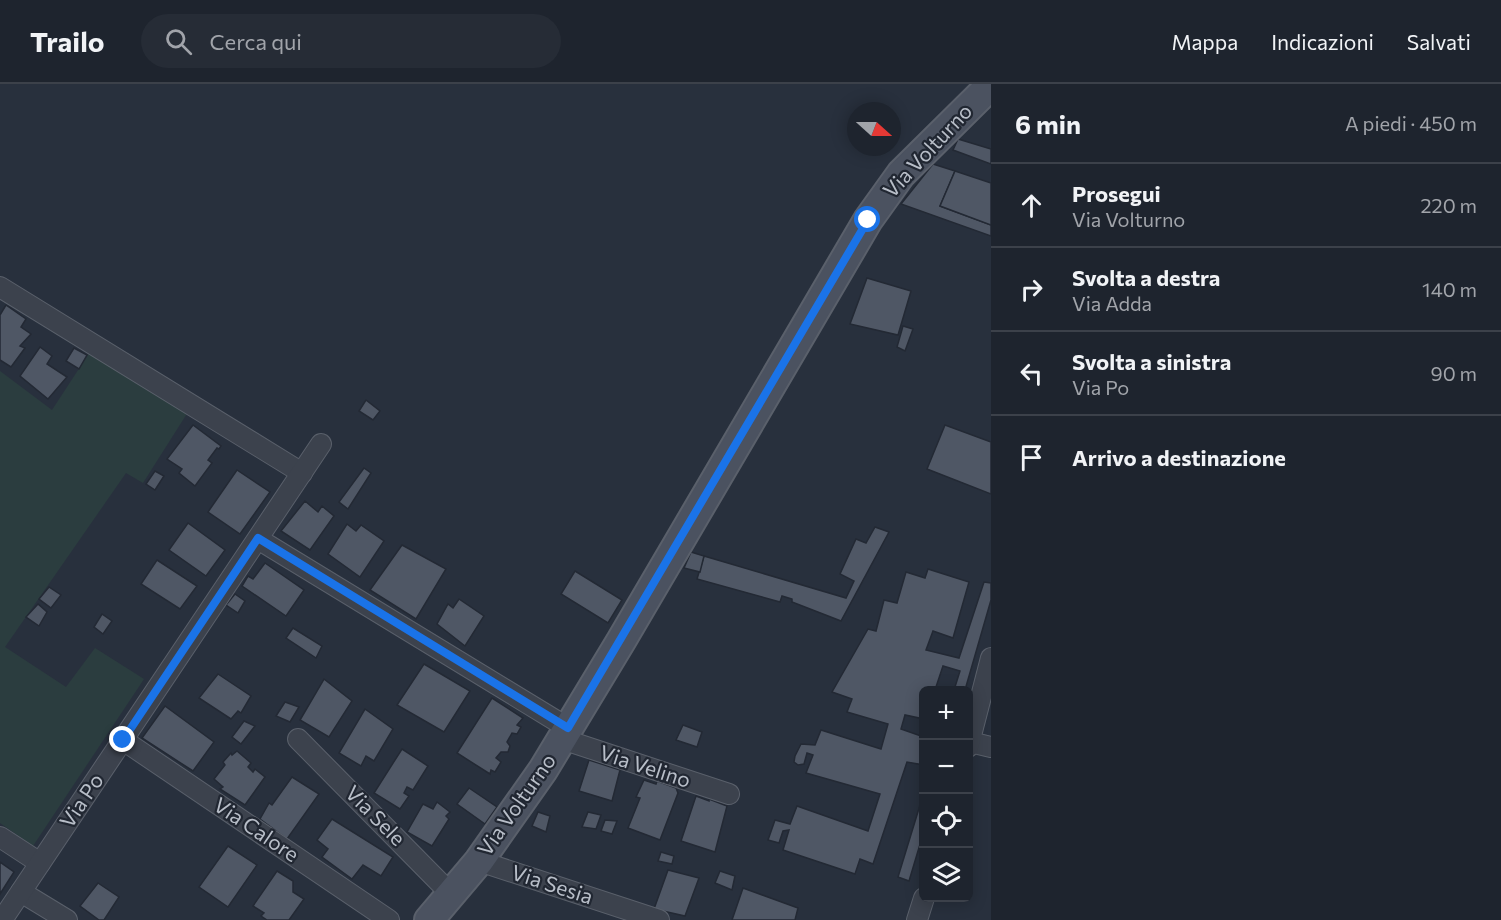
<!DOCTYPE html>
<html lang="it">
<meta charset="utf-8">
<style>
:root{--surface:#1e242e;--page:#262c36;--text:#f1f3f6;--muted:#a1a4aa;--line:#3c414a}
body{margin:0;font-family:Commissioner,sans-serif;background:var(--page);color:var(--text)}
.controls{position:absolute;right:18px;bottom:18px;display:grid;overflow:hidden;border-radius:9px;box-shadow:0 3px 15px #0003}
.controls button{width:54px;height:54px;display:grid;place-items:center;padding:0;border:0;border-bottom:2px solid var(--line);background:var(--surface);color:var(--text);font:30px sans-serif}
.compass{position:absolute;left:847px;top:18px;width:54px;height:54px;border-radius:50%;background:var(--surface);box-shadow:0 3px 15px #0003;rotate:111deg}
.stop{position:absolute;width:18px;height:18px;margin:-14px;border:4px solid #1a73e8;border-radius:50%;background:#fff}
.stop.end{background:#1a73e8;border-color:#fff;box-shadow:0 2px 6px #0008}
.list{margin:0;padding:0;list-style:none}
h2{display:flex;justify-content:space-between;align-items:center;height:78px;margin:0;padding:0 24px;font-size:26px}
h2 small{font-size:20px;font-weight:400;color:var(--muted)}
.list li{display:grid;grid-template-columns:39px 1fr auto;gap:18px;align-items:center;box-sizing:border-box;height:84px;padding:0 24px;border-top:2px solid var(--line)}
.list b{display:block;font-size:22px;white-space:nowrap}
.list p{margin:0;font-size:20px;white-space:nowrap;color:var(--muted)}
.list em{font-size:20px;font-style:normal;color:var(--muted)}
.icon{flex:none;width:33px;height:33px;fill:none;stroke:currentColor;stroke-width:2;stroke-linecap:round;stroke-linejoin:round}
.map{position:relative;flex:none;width:991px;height:836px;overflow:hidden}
header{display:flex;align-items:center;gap:36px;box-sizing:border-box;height:84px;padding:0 30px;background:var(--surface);border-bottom:2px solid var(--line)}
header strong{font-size:28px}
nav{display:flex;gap:33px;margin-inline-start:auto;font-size:21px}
.search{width:420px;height:54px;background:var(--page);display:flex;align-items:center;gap:15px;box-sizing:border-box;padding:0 21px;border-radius:33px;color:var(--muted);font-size:22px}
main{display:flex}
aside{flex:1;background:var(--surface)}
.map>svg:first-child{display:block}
</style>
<header>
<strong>Trailo</strong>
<div class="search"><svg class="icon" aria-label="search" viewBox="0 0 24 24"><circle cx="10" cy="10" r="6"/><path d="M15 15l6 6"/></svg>Cerca qui</div>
<nav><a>Mappa</a><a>Indicazioni</a><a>Salvati</a></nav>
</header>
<main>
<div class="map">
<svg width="991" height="836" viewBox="0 0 991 836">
<rect width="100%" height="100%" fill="#28303d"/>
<!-- green -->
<path fill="#2b3d3f" d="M99,254L195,317L143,399L126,389L5,563L66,603L95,564L144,595L33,762L0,739V287L52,326Z"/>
<!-- building -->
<g fill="#4f5765" stroke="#232934" stroke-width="1.5">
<path d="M958,55L991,65V80L953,66Z"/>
<path d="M933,80L955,87L940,122L991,141V152L901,120Z"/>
<path d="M955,87L991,99V141L940,122Z"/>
<path d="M867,194L911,207L898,251L850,240Z"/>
<path d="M6,221L26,235L21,243L31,250L20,262L25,264L11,283L0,276V231Z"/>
<path d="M903,242L913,245L905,267L897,263Z"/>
<path d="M40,263L52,272L47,280L67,293L48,315L20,292Z"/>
<path d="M74,264L87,271L79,285L66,277Z"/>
<path d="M366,316L380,327L373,336L359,327Z"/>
<path d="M193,341L221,362L219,365L217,364L208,376L212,379L195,402L179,389L182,385L167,375Z"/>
<path d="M945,341L991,358V410L927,385Z"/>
<path d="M364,384L371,389L348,425L339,418Z"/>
<path d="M237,386L270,408L240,450L208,428Z"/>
<path d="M155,387L164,392L155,406L146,400Z"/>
<path d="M305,417L318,428L322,422L334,432L310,466L281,447Z"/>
<path d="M188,439L225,466L206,492L169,466Z"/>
<path d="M347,440L356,447L361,441L384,457L360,493L328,470Z"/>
<path d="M875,443L889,448L841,537L792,518V515L782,512L780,518L697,495L704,472L846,514L854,497L840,490L856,455L866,459Z"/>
<path d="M402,461L446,485L416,535L370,506Z"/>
<path d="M691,468L704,472L700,488L684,484Z"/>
<path d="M157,476L197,502L180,525L141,500Z"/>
<path d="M265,479L304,506L286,532L242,502L248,492L253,495Z"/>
<path d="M928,485L969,498L953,554L933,547L926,566L959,574L984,498L991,499V516L965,606H954L960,587L943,582L935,606H924V635L905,631L901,645L924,653V681L907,678L873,780L860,775L855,790L783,766L789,746L783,747L779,759L768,756L775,736L790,740L797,722L868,747L880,710L806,689L813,671L807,669L804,680L798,681L794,678L795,672L801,660L815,661L821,646L881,665L888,640L847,628L852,615L832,608L868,545L876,547L884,516L897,519L906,488L925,494Z"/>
<path d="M575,487L622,516L608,539L561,510Z"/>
<path d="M49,503L61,511L51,524L39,515Z"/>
<path d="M235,510L245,517L238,529L226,521Z"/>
<path d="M459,515L484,532L465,562L437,540L448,520L453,524Z"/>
<path d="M38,520L47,528L39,542L26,533Z"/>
<path d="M102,530L112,537L103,550L94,543Z"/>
<path d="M293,544L322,562L316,574L286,554Z"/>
<path d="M424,580L470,607L444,648L397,621Z"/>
<path d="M218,590L251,612L241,629L238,627L231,635L199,614Z"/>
<path d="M324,595L352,617L329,653L300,636Z"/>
<path d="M492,614L523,634L517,641L521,643L517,650L512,649L507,658L510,662L508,668H501L496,674L501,678L495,688L491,686L490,690L457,669Z"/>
<path d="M285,618L299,623L290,638L276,632Z"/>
<path d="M165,622L214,658L193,687L142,654Z"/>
<path d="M365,625L393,645L374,677L366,672L361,682L339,669Z"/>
<path d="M244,637L255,642L241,660L232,653Z"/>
<path d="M683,641L702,648L697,663L676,656Z"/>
<path d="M402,665L428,682L413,706L407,703L404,709L409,712L400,725L374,709Z"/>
<path d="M237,667L251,679L248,683L253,688L255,685L265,693L245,721L220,705L223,703L214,695L225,681L223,678L231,669L232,671Z"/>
<path d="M589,676L620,686L612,717L579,707Z"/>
<path d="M292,693L319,710L287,755L260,735L269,719L272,721Z"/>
<path d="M644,696L656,700L657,697L676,704L678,709L660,756L628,744L640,714L636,713Z"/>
<path d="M469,704L497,723L485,740L457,720Z"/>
<path d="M924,708V747L909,797L898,793Z"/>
<path d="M696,712L709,717V715L727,722L715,768L681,757Z"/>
<path d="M437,718L450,728L446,732L449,735L432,762L407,748L423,720L433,725Z"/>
<path d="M538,728L550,732L546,748L532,742Z"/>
<path d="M588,728L601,731L596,745L582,743Z"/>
<path d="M332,735L393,773L381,792L363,781L352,795L322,773L328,765L317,756Z"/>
<path d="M605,736L617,737L612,750L601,747Z"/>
<path d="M228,762L257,781L228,823L199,803Z"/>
<path d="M661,768L674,772L672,780L658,777Z"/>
<path d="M0,778L14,788L0,810Z"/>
<path d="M668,786L699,794L685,832L654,825Z"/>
<path d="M277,787L293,797V808L304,815L289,836H267L261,832L264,829L253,822Z"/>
<path d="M720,787L735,792L732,806L715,799Z"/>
<path d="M98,799L119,813L104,836H99L80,822Z"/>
<path d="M743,804L798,824L795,836H732Z"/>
</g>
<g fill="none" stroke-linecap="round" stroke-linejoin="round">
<defs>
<g id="street">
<path d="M0,203L302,389"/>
<path d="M258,455L568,644"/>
<path d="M298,655L451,810"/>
<path d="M562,655L729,710"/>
<path d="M123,656L389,836"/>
<path d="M970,658L991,663"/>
<path d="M968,663L991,574"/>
<path d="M0,753L40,779"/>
<path d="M479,777L659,836"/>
<path d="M21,808L67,836"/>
<path d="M2,836L321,360"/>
<path d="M917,836L924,814"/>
</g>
<path id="secondary" d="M429,836L479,777L543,686L621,557L868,136L901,90L991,1"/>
</defs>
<!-- street casing -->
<use href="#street" stroke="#5a606b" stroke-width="22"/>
<!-- secondary casing -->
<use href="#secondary" stroke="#5a606b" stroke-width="32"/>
<!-- street -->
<use href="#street" stroke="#3c424d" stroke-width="20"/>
<!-- secondary -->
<use href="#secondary" stroke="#4b5260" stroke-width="28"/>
</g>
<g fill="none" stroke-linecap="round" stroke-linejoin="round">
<!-- route -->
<path stroke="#1a73e8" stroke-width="8" d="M123,656L258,454L568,644L868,136"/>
</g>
<g text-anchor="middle" stroke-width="4.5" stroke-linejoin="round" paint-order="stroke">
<!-- street labels -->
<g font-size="21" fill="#b8bec8" stroke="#212732">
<text transform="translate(928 67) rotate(-47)" y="7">Via Volturno</text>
<text transform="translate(645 683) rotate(18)" y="7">Via Velino</text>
<text transform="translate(82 717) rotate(-56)" y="7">Via Po</text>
<text transform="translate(517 721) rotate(-55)" y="7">Via Volturno</text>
<text transform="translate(375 732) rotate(45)" y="7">Via Sele</text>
<text transform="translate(256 746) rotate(34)" y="7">Via Calore</text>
<text transform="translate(552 801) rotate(18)" y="7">Via Sesia</text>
</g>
</g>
</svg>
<div class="controls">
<button>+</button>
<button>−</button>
<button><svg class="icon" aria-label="locate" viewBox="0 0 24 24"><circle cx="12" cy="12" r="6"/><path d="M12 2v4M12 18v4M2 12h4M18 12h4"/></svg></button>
<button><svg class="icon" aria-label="layers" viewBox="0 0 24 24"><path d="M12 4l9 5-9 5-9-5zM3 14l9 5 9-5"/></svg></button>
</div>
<svg class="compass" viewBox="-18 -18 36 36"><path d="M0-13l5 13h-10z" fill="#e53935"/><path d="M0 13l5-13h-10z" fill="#a1a4aa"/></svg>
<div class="stop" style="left:868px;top:136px"></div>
<div class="stop end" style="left:123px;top:656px"></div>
</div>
<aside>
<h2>6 min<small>A piedi · 450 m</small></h2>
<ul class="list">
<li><svg class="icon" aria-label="ahead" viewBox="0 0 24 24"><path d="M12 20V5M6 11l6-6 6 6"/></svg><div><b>Prosegui</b><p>Via Volturno</p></div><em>220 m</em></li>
<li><svg class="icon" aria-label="right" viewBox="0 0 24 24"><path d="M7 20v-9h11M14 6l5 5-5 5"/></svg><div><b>Svolta a destra</b><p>Via Adda</p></div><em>140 m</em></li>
<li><svg class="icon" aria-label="left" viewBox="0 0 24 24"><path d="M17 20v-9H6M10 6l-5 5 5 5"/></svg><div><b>Svolta a sinistra</b><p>Via Po</p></div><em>90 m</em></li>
<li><svg class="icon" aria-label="arrive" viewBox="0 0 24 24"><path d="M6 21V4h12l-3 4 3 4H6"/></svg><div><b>Arrivo a destinazione</b></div></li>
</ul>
</aside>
</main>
